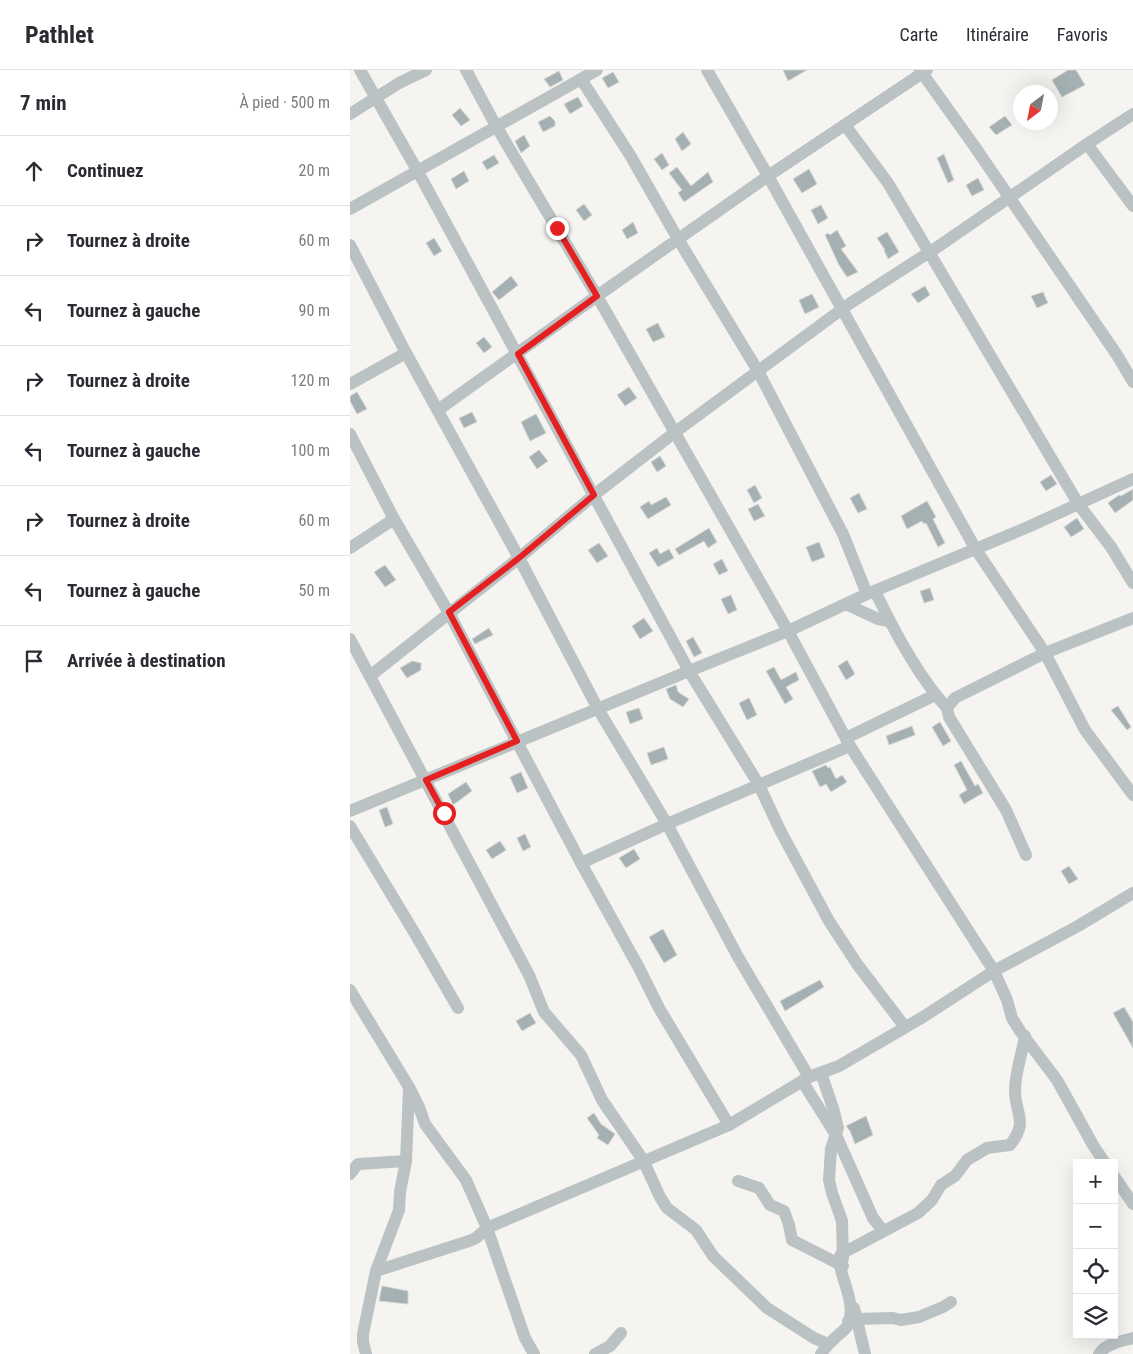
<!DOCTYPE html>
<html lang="fr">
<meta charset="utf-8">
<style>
:root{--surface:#fff;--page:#f2f2f3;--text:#2b2b33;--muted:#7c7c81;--line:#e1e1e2}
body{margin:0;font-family:"Roboto Condensed",sans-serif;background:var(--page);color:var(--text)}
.controls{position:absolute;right:15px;bottom:15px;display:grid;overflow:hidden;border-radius:0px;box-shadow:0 5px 20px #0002}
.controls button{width:45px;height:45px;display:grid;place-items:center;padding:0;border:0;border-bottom:1px solid var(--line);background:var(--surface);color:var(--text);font:25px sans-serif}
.compass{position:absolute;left:663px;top:15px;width:45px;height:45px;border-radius:50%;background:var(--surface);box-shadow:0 5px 20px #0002;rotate:212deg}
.stop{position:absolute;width:15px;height:15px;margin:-11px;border:4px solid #e52021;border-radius:50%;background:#fff}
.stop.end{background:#e52021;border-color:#fff;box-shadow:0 1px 5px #0008}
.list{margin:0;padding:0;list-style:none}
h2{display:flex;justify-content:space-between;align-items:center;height:65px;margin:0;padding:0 20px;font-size:21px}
h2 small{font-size:16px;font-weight:400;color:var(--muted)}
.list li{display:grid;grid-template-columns:32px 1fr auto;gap:15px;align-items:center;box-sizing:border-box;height:70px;padding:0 20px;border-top:1px solid var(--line)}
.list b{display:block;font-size:19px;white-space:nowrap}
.list em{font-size:16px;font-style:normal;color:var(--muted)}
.icon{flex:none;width:28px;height:28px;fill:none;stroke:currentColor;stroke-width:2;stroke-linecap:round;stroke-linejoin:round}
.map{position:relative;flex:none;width:783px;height:1284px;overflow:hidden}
header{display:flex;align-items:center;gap:30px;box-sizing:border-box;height:70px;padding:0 25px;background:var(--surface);border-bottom:1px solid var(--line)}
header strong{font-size:24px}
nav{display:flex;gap:28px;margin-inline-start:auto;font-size:18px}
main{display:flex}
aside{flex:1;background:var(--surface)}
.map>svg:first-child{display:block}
</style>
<header>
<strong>Pathlet</strong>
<nav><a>Carte</a><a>Itinéraire</a><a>Favoris</a></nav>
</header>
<main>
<aside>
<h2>7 min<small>À pied · 500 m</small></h2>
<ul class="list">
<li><svg class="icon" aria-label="ahead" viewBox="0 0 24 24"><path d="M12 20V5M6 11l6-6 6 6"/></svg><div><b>Continuez</b></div><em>20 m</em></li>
<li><svg class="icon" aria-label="right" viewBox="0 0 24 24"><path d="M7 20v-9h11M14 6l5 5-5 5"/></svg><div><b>Tournez à droite</b></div><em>60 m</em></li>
<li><svg class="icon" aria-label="left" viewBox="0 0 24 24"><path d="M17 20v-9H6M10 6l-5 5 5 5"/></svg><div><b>Tournez à gauche</b></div><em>90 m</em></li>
<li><svg class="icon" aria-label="right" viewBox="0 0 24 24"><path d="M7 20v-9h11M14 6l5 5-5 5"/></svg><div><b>Tournez à droite</b></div><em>120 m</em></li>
<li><svg class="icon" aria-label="left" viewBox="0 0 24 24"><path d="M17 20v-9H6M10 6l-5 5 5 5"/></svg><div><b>Tournez à gauche</b></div><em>100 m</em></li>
<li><svg class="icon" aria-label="right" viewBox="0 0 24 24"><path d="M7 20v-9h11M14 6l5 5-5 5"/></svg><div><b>Tournez à droite</b></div><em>60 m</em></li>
<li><svg class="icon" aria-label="left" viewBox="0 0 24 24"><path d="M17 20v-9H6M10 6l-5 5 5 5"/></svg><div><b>Tournez à gauche</b></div><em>50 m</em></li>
<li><svg class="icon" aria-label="arrive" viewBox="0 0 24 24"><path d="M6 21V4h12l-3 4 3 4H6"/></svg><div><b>Arrivée à destination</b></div></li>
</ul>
</aside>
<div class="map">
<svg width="783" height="1284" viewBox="0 0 783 1284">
<rect width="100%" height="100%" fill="#f5f4f1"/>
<!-- building -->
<g fill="#a4b0b2" stroke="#d6d5d3">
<path d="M433,0H457L438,11Z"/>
<path d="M718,0H726L735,15L712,27L702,10Z"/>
<path d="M209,1L213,10L200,17L194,9Z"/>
<path d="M263,2L269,12L258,18L252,8Z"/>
<path d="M228,27L233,36L220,44L214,34Z"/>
<path d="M110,38L120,50L111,56L102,45Z"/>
<path d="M200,46L205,51V56L193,62L188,52Z"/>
<path d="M655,46L662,55L646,65L639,57Z"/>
<path d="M333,62L341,74L332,81L325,69Z"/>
<path d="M174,65L180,76L171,83L165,71Z"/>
<path d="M312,83L319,95L312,100L304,89Z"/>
<path d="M594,84L604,110L598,113L587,88Z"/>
<path d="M144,85L149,93L137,100L132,92Z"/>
<path d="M327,97L341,116L358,102L363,112L334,132L328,123L332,120L319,103Z"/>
<path d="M459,99L467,114L452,123L443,109Z"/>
<path d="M114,101L119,111L106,119L101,109Z"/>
<path d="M628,108L634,120L622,126L616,115Z"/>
<path d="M234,134L242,145L234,151L226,140Z"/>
<path d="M471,135L478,148L468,154L461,140Z"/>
<path d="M283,152L288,163L277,169L272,160Z"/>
<path d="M487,160L496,176L491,179L508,202L497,207L489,195L475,165L478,163L480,165Z"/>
<path d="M537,162L549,182L538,189L534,180H535L527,168Z"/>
<path d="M84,168L92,181L84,186L76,173Z"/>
<path d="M161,206L168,215L149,230L142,222Z"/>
<path d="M575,216L580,225L568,233L561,224Z"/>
<path d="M693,222L698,233L687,238L681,226Z"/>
<path d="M462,224L469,237L455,244L449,230Z"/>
<path d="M308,253L315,267L303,272L296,259Z"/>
<path d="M134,267L142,277L134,283L126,273Z"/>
<path d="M279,317L287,328L275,336L267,325Z"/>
<path d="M7,322L17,339L7,344L0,331V326Z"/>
<path d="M122,342L127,352L114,358L109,348Z"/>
<path d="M186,344L196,363L180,371L171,352Z"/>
<path d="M189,380L198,391L187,399L179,387Z"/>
<path d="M310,386L316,396L307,402L301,392Z"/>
<path d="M701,405L707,414L696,421L690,412Z"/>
<path d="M405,415L412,428L404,433L397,420Z"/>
<path d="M783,419V430L765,443L758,433L769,425L771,426Z"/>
<path d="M509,423L517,439L508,443L500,428Z"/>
<path d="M316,427L321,435L298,449L290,437L299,431L301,435Z"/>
<path d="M577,431L586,447L583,449L595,473L588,477L576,453L574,454L572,451L557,459L551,446Z"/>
<path d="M408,434L415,446L404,451L398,439Z"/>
<path d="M727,448L734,459L721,467L714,457Z"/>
<path d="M359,458L367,472L358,478L354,471L329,485L325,479Z"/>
<path d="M469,472L475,487L462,492L456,477Z"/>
<path d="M249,473L258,486L247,493L238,480Z"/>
<path d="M307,478L310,484L319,479L324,488L308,497L299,483Z"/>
<path d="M372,489L378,501L369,505L363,494Z"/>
<path d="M35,495L46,510L35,517L24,502Z"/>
<path d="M580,518L584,530L574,533L570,521Z"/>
<path d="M381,525L387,540L378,544L371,529Z"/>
<path d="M294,548L303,561L290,569L282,556Z"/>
<path d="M139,558L143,565L125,574L122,569Z"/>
<path d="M343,567L352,583L344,587L336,571Z"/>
<path d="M497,590L505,604L496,610L488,596Z"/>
<path d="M62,591L71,593V600L57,608L50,598Z"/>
<path d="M424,597L431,610L446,602L449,610L436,617L443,629L435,634L416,601Z"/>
<path d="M326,615L328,622L339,629L333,637L320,629L316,619Z"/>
<path d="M399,628L407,645L397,650L389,633Z"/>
<path d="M768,636L781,657L777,660L761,640Z"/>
<path d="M289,638L293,649L280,654L276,642Z"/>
<path d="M590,652L601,671L593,676L582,657Z"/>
<path d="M562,656L565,665L539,675L536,666Z"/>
<path d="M314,677L318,689L301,695L297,683Z"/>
<path d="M611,691L625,716L628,714L633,723L614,734L609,725L617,720L604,695Z"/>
<path d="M476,695L478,698L480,697L486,709L492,705L497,712L481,722L476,714L470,717L462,701Z"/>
<path d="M171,702L178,718L167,723L160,707Z"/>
<path d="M116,712L122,721L103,735L98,724Z"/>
<path d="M37,737L43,754L35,757L29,740Z"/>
<path d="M175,764L181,777L173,781L167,768Z"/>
<path d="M150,771L156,780L142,789L136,780Z"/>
<path d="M284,779L290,789L276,798L269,788Z"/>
<path d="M719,796L728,809L719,814L711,801Z"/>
<path d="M313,859L327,885L314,893L299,867Z"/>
<path d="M470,910L474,917L435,941L430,931Z"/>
<path d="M774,937L783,952V978L763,943Z"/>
<path d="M180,943L186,953L172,961L166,951Z"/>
<path d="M244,1043L251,1054L265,1064L258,1075L247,1068L249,1065L237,1048Z"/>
<path d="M516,1046L523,1065L505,1074L500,1061L496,1056Z"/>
<path d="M32,1216L58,1221V1234L29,1231Z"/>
</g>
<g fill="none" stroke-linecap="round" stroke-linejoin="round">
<!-- minor -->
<g stroke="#bbc2c4" stroke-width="12">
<path d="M10,0L67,100L339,601L409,715L430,760L479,851L507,894L555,957"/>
<path d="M116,0L146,56L247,226L438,561L500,676L644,901L657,930L662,948L670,961L707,1010L743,1075L755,1093"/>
<path d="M357,0L418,106L625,478L695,583L735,660L783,725"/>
<path d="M570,0L625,77L767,285L783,312"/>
<path d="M231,9L280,85L328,169L408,301L493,464L517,524"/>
<path d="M0,44L49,13L76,0"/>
<path d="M495,55L538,113L729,435L761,477L783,513"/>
<path d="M737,74L783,136"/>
<path d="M0,139L247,0"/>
<path d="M0,175L56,283L169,488L248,639L317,754L388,887L459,1007"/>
<path d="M0,314L56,283"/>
<path d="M88,340L247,226L418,106L577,0"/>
<path d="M0,364L44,449L99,543L231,793L289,898L309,938L379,1055"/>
<path d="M0,478L44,449"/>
<path d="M525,521C543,559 569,607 597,638"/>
<path d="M496,534L528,549L539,551"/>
<path d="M0,569L179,905L194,942L231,985L252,1030L293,1090L310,1127L317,1138L346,1160L363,1186L417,1238L464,1268L478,1274"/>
<path d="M20,606L169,488L244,425L324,363L499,234L589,176L737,74L783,44"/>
<path d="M496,668L585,625"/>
<path d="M0,741L339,601L438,561L517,524L678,457L783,409"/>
<path d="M0,756L64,862L108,938"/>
<path d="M676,785L656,740L599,647L597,638L605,628L695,583L783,548"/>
<path d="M231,793L317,754L500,676"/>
<path d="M0,920L59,1017L69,1037L75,1054L116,1110L137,1158L175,1268L184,1284"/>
<path d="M471,1003L483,1038L488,1058L481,1079L479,1110L482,1123L492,1151L493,1189"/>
<path d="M452,1011L486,1065L523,1148L533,1161"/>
<path d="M0,1104L8,1094L56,1091"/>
<path d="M764,1106L783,1134"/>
<path d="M388,1111L409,1118L420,1135L434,1141L439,1155L442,1170L493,1196"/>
<path d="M26,1201L119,1171L126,1168L137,1158L379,1055L459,1007L489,996L573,947L644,901L728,856L783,823"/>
<path d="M504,1238L515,1284"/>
<path d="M498,1251L506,1249L543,1248L551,1250L569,1247L593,1237L601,1232"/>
<path d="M16,1284L13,1272V1264L26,1201L49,1140L50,1122L56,1091L59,1019"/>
<path d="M245,1284L260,1276L271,1263"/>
<path d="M471,1284C475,1278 479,1273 484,1269C488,1264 495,1261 498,1255C507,1234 491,1210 489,1190L491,1184L568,1143L582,1130L591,1115L605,1106L617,1090L637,1078L660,1075C679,1051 665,1045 665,1020C665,1004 672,983 675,966"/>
<path d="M749,1284C755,1274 772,1271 783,1268"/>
</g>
</g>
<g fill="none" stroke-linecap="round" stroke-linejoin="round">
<!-- route -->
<path stroke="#e52021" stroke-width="6" d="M94,743L76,710L167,671L99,542L169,488L244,425L168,284L247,226L207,158"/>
</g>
</svg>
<div class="controls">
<button>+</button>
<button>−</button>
<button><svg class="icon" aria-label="locate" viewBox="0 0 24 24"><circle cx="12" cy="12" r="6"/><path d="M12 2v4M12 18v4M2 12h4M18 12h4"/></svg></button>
<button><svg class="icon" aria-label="layers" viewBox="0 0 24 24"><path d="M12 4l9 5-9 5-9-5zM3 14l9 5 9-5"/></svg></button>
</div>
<svg class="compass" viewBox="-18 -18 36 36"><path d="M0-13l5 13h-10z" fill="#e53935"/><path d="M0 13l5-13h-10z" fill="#7c7c81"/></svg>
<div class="stop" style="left:94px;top:743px"></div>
<div class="stop end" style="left:207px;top:158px"></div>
</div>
</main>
